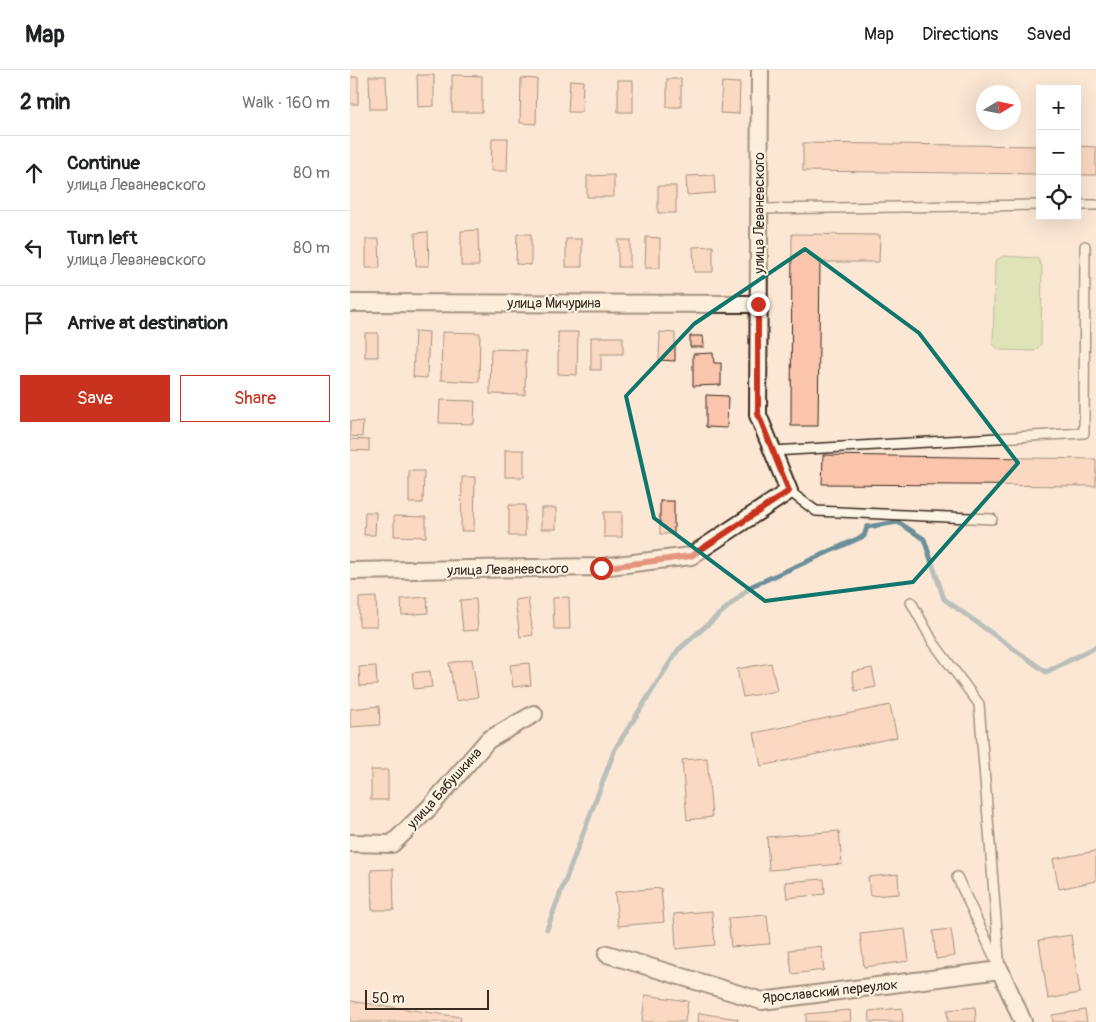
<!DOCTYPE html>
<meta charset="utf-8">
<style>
:root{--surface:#fff;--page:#f2f2f2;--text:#202124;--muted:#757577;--line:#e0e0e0;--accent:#c8321e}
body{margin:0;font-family:Pangolin,sans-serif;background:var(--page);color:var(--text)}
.controls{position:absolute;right:15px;top:15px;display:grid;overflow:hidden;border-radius:0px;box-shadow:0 5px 20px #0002}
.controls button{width:45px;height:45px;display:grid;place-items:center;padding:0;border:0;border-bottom:1px solid var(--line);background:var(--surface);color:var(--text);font:25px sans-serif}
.compass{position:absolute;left:626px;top:15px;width:45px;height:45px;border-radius:50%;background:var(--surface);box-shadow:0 5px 20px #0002;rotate:80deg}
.scale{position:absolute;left:15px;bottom:12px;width:124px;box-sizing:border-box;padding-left:5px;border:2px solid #3b2a1e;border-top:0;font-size:14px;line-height:18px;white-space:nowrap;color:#3b2a1e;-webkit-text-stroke:4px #fcf5e5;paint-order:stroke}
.stop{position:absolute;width:15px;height:15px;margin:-11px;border:4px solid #c8321e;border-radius:50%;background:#fff}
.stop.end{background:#c8321e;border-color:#fff;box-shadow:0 1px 5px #0008}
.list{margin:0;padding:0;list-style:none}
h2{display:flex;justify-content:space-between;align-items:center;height:65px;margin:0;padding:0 20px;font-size:21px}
h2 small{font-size:16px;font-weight:400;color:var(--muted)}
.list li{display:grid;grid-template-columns:32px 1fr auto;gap:15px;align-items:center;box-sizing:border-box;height:75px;padding:0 20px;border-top:1px solid var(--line)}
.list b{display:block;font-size:19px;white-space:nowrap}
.list p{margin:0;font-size:16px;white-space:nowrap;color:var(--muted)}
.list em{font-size:16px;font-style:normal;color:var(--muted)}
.actions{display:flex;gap:10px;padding:15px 20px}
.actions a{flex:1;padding:11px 0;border:1px solid var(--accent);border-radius:0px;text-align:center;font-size:18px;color:var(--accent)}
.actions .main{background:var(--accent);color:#fff}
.icon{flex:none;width:28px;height:28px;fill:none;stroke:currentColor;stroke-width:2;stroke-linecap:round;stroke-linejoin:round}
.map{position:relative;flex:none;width:746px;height:952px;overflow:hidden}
header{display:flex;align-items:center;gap:30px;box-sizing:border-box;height:70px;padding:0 25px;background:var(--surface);border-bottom:1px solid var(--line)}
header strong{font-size:24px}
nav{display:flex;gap:28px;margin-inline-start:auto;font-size:18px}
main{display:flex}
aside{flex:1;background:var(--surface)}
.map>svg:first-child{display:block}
</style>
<header>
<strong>Map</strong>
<nav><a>Map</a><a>Directions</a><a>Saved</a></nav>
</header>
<main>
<aside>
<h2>2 min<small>Walk · 160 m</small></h2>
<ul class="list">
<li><svg class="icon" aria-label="ahead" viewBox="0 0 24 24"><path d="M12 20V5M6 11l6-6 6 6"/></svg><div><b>Continue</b><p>улица Леваневского</p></div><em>80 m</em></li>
<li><svg class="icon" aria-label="left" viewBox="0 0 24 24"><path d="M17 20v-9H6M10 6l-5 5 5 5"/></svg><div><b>Turn left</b><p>улица Леваневского</p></div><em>80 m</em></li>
<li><svg class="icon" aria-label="arrive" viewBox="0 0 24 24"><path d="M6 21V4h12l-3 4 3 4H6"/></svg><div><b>Arrive at destination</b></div></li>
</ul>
<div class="actions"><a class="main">Save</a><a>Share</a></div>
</aside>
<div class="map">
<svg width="746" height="952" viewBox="0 0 746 952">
<rect width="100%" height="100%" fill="#fbe7d4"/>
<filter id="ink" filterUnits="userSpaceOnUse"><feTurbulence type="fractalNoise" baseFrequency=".02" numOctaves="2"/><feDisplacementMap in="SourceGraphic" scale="10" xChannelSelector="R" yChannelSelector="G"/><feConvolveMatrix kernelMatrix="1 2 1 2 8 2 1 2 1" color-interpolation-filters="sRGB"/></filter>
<g filter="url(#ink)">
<!-- green -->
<path fill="#bcde97" stroke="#7c845a" d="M653,186L687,188L692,196L691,275L685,281L649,280L643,274L645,191Z"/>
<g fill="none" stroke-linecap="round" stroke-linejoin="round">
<!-- stream -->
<path stroke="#6b8f9a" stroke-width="5" d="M197,859L265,679L328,580L402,516L514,466L517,457L548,452L574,469L594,529L696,602L746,577"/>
</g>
<!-- building -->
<g fill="#fac5ac" stroke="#3b2a1e">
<path d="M67,5H84V36L68,37Z"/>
<path d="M102,5L132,6V42H102Z"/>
<path d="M19,6H36L37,39H20Z"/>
<rect x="0" y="7" width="8" height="27"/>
<path d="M171,8L187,9L186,54L170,53Z"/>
<rect x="317" y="9" width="14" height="28"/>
<path d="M220,10L233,11L232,42H218Z"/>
<rect x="268" y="10" width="15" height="32"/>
<path d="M372,12L390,13L389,44L370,43Z"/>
<path d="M142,68H158L157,101H141Z"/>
<path d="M453,73L690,76V104L453,101Z"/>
<path d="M727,76L746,77V105H727Z"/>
<path d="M264,105V127H237V106Z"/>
<path d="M364,105L365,123L337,125L336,106Z"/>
<rect x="308" y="116" width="18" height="27"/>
<path d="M128,160L129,196H111V161Z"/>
<path d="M78,162L79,196H66L65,163Z"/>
<path d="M167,164H181V195L166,194Z"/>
<path d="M442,164L530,165L529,192H470L468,356H441Z"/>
<path d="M296,167L310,168V198H295Z"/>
<path d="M16,169H29L30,198H16Z"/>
<rect x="216" y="169" width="16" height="28"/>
<rect x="268" y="170" width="12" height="27"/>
<path d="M363,176V202H344L343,177Z"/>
<path d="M65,261L79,262L77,308L63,307Z"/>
<path d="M92,262L130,263L129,312L91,310Z"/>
<path d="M208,262H228L227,305L208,304Z"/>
<path d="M310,262L325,263V291L309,290Z"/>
<rect x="15" y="263" width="13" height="24"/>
<path d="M340,266H353L354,277H340Z"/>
<path d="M241,267H273V284H251V300H241Z"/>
<path d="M141,279L176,280L175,325L140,324Z"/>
<path d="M363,283L364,293H371V315L343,316V284Z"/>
<path d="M356,325L378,326L377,358L356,357Z"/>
<path d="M90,330L125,331L124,354L89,353Z"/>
<path d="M0,351L13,352L12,367L0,366Z"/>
<path d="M0,369L19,370V381L0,380Z"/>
<rect x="155" y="380" width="19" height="27"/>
<path d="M473,385L746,389V416L472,414Z"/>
<path d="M59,401H74L73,433H59Z"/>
<path d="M112,407H125L124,461H111Z"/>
<rect x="310" y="431" width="14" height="33"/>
<rect x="159" y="435" width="16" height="31"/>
<rect x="191" y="438" width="15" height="21"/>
<path d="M15,442H26L25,465H14Z"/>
<rect x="254" y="442" width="18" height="25"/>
<path d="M44,446L76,447V467L44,466Z"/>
<path d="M26,527L27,556H9V528Z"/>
<path d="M77,527L78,543L52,545L51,529Z"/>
<path d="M219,527L220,559H204L203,528Z"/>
<path d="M178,528L183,565L170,567L165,530Z"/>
<path d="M126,529L128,560L113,561L110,530Z"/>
<path d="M122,589L128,627L106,631L99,593Z"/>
<path d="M179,593L181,615L163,617L160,595Z"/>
<path d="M421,593L427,621L393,627L387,599Z"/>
<path d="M26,596L27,615L10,616L9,597Z"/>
<path d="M522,598L526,617L505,621L502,602Z"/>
<path d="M80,601L82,617L64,619L62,603Z"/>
<path d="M540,635L547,667L411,696L404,663Z"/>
<path d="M29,636L30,655L0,657V639Z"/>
<path d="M357,688L362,747L337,750L332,690Z"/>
<rect x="21" y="700" width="17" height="30"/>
<path d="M489,761L492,794L419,800L417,767Z"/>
<path d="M746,781V811L709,819L703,789Z"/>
<path d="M43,799L44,840H22L21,800Z"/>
<path d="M548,804L549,824L520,826L518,807Z"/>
<path d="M474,809L475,824L437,828L435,812Z"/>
<path d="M311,818L314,852L268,856L265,822Z"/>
<path d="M362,841L365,875L326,879L324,844Z"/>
<path d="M417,845L420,874L381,877L378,848Z"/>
<path d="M555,859L559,891L514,897L510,864Z"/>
<path d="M601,859L605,886L586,889L583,861Z"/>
<path d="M721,865L730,923L698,929L689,870Z"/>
<path d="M471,876L474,900L442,904L439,880Z"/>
<path d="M295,925L338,931L335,952H292Z"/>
<path d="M0,931L111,947L110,952H0Z"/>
<path d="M625,937L626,952H598L597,940Z"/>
<path d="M552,938L553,952H520L519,941Z"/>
<path d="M500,940L501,952H456V944Z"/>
<path d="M735,940L737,952H703L702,945Z"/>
<path d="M349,943L388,949L387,952H348Z"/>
</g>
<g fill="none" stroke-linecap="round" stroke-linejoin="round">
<defs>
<g id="lane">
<path d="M727,135H746"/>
<path d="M409,139L690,135"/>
<path d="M423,381L734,363L735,176"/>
<path d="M439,421L466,441L642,449"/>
<path d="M561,532L583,572L629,634L650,900"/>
<path d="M607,807L647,893"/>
</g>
<g id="street">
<path d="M0,233L408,234"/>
<path d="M0,501L251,497L341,486L439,421L408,345L410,0"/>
<path d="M0,773L42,774L79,738L138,670L184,644"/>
<path d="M257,884L412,931L650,900L673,952"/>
</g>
</defs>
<!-- lane casing -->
<use href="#lane" stroke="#3b2a1e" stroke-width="12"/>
<!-- street casing -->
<use href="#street" stroke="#3b2a1e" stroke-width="20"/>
<!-- lane -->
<use href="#lane" stroke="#fcf5e5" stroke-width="9"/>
<!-- street -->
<use href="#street" stroke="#fcf5e5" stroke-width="16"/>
</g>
</g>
<g fill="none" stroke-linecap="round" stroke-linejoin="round" filter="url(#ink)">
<!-- route -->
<path stroke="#c8321e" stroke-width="6" d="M251,498L341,486L439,421L408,344V234"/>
</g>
<!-- marked area -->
<path d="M0 0H746V952H0ZM455,179L569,263L668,393L563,512L415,531L304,448L276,326L344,254Z" fill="#fbe7d4" fill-opacity=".55" fill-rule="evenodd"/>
<path fill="none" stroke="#0f766e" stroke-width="4" stroke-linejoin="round" d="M455,179L569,263L668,393L563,512L415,531L304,448L276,326L344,254Z"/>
<g text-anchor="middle" stroke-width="4" stroke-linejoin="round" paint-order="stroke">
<!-- street labels -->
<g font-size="14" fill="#3b2a1e" stroke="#fcf5e5">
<text transform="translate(409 143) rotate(-90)" y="5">улица Леваневского</text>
<text x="204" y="238">улица Мичурина</text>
<text transform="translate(158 499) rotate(-1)" y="5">улица Леваневского</text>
<text transform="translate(94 718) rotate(-48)" y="5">улица Бабушкина</text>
<text transform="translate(480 921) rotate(-6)" y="5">Ярославский переулок</text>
</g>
</g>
</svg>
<div class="controls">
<button>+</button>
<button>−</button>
<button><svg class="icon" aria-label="locate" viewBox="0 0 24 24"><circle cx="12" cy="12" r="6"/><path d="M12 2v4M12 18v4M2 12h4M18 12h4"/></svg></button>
</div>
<svg class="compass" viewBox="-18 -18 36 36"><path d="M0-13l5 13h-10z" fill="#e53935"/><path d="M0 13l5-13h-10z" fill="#757577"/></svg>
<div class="scale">50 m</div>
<div class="stop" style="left:251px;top:498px"></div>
<div class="stop end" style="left:408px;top:234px"></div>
</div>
</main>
